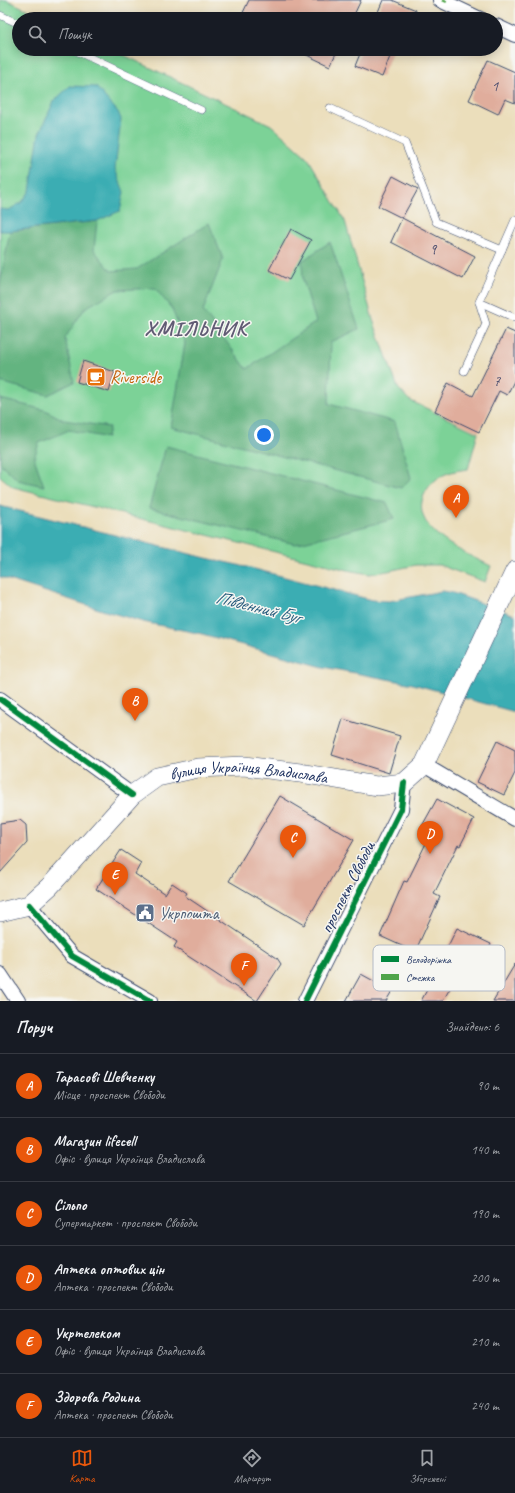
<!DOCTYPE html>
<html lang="uk">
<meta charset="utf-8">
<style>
:root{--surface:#171b24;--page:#20242c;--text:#f1f3f6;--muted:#9ea1a6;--line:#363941;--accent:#ea580c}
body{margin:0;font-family:Caveat,sans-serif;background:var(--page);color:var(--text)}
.you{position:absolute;left:264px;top:435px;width:14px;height:14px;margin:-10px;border:3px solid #fff;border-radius:50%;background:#1a73e8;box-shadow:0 0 0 6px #1a73e833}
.badge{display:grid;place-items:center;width:26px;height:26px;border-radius:50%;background:var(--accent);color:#fff;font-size:13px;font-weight:700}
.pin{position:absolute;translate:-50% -33px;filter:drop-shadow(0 1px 2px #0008)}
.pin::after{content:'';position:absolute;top:21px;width:14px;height:12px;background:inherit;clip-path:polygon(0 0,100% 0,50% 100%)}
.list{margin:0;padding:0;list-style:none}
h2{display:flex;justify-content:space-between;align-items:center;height:52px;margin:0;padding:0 16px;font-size:17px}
h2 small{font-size:13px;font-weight:400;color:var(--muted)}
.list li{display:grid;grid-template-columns:26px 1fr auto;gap:12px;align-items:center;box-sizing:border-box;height:64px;padding:0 16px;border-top:1px solid var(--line)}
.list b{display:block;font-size:15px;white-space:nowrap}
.list p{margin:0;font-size:13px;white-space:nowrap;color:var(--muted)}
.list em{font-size:13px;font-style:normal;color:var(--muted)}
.icon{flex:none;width:22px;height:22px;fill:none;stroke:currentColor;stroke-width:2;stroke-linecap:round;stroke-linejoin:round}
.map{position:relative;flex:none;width:515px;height:1001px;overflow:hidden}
.search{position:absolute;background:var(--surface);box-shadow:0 2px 10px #0003;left:12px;right:12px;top:12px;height:44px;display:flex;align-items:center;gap:10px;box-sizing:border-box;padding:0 14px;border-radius:22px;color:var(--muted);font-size:15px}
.sheet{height:436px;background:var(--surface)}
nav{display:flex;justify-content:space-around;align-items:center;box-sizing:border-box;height:56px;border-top:1px solid var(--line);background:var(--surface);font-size:11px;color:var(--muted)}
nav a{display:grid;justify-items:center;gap:2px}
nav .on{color:var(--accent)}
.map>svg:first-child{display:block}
</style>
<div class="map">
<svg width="515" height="1001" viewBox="0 0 515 1001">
<rect width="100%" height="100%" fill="#f6f6f2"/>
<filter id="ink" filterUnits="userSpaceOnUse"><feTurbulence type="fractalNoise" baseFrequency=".025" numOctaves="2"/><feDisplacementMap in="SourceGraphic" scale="8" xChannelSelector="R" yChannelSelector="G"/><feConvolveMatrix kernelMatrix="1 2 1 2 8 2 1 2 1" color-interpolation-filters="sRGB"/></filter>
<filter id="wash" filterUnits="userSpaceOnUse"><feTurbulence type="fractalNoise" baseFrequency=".012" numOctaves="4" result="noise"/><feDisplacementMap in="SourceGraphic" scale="16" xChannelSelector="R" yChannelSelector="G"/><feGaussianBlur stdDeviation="0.9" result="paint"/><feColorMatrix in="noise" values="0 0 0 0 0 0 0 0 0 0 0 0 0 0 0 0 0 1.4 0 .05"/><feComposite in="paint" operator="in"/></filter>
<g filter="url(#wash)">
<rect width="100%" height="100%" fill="#ebdebb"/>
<!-- green -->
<path fill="#7bd297" stroke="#4b807a" d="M0,0H7L47,19H19V49H111L271,125L308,158L345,221L373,320L398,388L409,400L478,433L468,469C452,471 438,474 428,488C401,527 465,553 491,566L485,582L439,565H416L388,571L370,574L352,571L13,487L0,476Z"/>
<!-- forest -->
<g fill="#64b480" stroke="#40726f">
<path d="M97,221L94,250L111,271L137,269L209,223L223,259L203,311L247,369L316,322L303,280L302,261L330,242L359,329L331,342L329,404L395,422L411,478L401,488L171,427L185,343L172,309L155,288L117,290L85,308L65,338L74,382L48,395L0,382V283L10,231Z"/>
<path d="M0,399L45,410L64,420L109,427L107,438L69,430L39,443L34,458L44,486L18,480L0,463Z"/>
<path d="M166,446L387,503L394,519L295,544L149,508Z"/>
</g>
<!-- water -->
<g fill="#3badb3" stroke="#2b6e88">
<path d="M70,86L96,87L118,112L121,119L115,169L124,192L120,211L97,221L10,231H0V209L9,210L22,202L30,191L39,134L54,101Z"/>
<path d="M0,506L206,558L247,567L372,600L389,601L442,591L453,593L515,615V712L413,684L323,667L202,634L143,622L105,611L0,577Z"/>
</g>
<g id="blocks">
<!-- building -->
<g fill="#e0ad9c">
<path d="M249,0H361L352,19H240Z"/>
<path d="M383,0H392L416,10L413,19H375Z"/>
<path d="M294,49H338L330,66Z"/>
<path d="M362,49H393L382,77L355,66Z"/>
<path d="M488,60L515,72V103L505,99L498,114L469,100Z"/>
<path d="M393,176L418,189L402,218L378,206Z"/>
<path d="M402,218L475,256L463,279L391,242Z"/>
<path d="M291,229L311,240L289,280L269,270Z"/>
<path d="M506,329L515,333V379L507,395L499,391L479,432L435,411L448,383L473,396Z"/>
<path d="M83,361L115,372L109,392L77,382Z"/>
<path d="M343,719L400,736L389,773L332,755Z"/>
<path d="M497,741L515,750V773L504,795L477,782Z"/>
<path d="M280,796L354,840L304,925L229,881Z"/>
<path d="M437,799L474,819L460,846L458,845L434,894L440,897L415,952L380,936L404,881L407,882L432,831L422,826Z"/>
<path d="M20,820L26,825L27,843L0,873V823Z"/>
<path d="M121,850L141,863L135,874L165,894L172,883L187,893L185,896L277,958L281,964L257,1001L174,947L177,942L96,889Z"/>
<path d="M457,928L491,944L480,966L466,959L443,1001H421L448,951L446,950Z"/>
<path d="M515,964V1001H493Z"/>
<path d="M361,974L392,991L386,1001H346Z"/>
</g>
</g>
</g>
<g filter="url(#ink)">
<use href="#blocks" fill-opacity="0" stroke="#3a496c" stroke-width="1"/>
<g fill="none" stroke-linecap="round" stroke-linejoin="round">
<defs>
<g id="service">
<path d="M0,15L19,24"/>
<path d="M72,49L201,110"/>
<path d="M330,108L405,143L436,222L502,250"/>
<path d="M479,302L515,318"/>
<path d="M464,371L486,324L479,302L515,220"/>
</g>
<g id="minor">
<path d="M440,0L480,19"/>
<path d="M496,26L515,35"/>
<path d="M0,699L132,795"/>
<path d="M424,765L515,819"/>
<path d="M29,905L72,956L150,1001"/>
<path d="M0,974L18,1001"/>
<path d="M305,1001L401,809L404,783"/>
</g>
<g id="secondary">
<path id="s1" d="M0,912L29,905L50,886L132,795L157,777L198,768L244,766L300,773L377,786L404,783L424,765L515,571"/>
</g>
</defs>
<!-- service casing -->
<use href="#service" stroke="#3a496c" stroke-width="8"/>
<!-- minor casing -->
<use href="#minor" stroke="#3a496c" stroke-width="16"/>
<!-- secondary casing -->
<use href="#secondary" stroke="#3a496c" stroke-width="20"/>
<!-- service -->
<use href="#service" stroke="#fff" stroke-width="7"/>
<!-- minor -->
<use href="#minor" stroke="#fff" stroke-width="14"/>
<!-- secondary -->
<use href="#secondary" stroke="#fff" stroke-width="19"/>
<!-- quiet -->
<path stroke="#4fa44a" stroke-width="5" stroke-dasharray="10 5" stroke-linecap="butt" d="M444,2L445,0"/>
<defs>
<g id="cycleway">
<path d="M0,699L132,795"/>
<path d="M29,905L72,956L150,1001"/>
<path d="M305,1001L401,809L404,783"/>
</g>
</defs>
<!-- cycleway casing -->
<use href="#cycleway" stroke="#f6f6f2" stroke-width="8"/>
<!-- cycleway -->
<use href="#cycleway" stroke="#00873e" stroke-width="6"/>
</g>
</g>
<!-- icons -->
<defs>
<symbol id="cafe-square" viewBox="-11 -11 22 22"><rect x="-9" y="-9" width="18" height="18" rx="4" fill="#e8710a" stroke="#f6f6f2"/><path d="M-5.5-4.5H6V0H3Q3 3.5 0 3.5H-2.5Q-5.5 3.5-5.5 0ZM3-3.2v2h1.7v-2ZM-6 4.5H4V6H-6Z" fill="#fff"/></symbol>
<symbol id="civic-square" viewBox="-11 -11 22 22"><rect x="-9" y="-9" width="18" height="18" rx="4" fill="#5c6f8a" stroke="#f6f6f2"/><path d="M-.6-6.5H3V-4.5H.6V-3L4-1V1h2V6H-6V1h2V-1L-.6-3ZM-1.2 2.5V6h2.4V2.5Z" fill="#fff"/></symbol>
</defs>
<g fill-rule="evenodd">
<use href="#cafe-square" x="85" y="366" width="22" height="22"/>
<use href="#civic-square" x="134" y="902" width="22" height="22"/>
</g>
<g text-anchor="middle" stroke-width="3" stroke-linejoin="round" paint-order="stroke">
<!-- number labels -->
<g font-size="15" fill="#4c4e6e">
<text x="495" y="91">1</text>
<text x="433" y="254">9</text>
<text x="497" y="386">7</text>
</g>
<!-- food labels -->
<g font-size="17" fill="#c56008" stroke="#f6f6f2" text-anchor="start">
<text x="110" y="383">Riverside</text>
</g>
<!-- street labels -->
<g font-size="17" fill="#1b2f5e" stroke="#f6f6f2">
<text dy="6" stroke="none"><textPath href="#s1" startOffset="304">вулиця Українця Владислава</textPath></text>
<text transform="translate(347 887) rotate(-63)" y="6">проспект Свободи</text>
</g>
<!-- service labels -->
<g font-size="17" fill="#4e5e75" stroke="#f6f6f2" text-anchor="start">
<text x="159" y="919">Укрпошта</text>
</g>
<!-- water labels -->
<g font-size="18" font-style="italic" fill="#265b7c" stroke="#f6f6f2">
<text transform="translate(258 607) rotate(14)" y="6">Південний Буг</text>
</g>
<!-- district labels -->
<g font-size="21" font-weight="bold" letter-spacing="1" fill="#605b74" stroke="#f6f6f2">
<text x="196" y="335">ХМІЛЬНИК</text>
</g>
</g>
<!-- legend -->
<rect x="373" y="945" width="132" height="46" rx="6" fill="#f6f6f2" stroke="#b4bac6" stroke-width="1"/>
<rect x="381" y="956" width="18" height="6" fill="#00873e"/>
<rect x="381" y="974" width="18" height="6" fill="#4fa44a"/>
<g font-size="11" fill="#1b2f5e">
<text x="406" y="963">Велодоріжка</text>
<text x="406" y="981">Стежка</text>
</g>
</svg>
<div class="you"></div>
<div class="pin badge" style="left:456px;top:518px">A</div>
<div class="pin badge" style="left:135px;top:721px">B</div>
<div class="pin badge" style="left:293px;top:858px">C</div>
<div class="pin badge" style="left:430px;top:854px">D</div>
<div class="pin badge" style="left:115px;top:895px">E</div>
<div class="pin badge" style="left:244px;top:986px">F</div>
<div class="search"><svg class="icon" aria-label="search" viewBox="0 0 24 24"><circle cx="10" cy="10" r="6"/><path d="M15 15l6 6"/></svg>Пошук</div>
</div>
<section class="sheet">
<h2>Поруч<small>Знайдено: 6</small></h2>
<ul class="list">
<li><span class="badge">A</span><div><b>Тарасові Шевченку</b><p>Місце · проспект Свободи</p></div><em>90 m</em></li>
<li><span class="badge">B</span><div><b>Магазин lifecell</b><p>Офіс · вулиця Українця Владислава</p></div><em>140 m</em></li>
<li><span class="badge">C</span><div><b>Сільпо</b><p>Супермаркет · проспект Свободи</p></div><em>190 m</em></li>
<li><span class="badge">D</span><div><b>Аптека оптових цін</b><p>Аптека · проспект Свободи</p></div><em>200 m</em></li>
<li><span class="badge">E</span><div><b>Укртелеком</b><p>Офіс · вулиця Українця Владислава</p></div><em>210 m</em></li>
<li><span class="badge">F</span><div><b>Здорова Родина</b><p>Аптека · проспект Свободи</p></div><em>240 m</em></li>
</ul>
</section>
<nav>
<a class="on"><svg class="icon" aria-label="map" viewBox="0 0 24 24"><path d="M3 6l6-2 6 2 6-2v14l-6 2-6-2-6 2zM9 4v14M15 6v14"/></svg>Карта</a>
<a><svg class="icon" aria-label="directions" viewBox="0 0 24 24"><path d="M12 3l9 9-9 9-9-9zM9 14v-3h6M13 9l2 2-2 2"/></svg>Маршрут</a>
<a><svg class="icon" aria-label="saved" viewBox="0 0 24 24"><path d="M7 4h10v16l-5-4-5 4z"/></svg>Збережені</a>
</nav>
